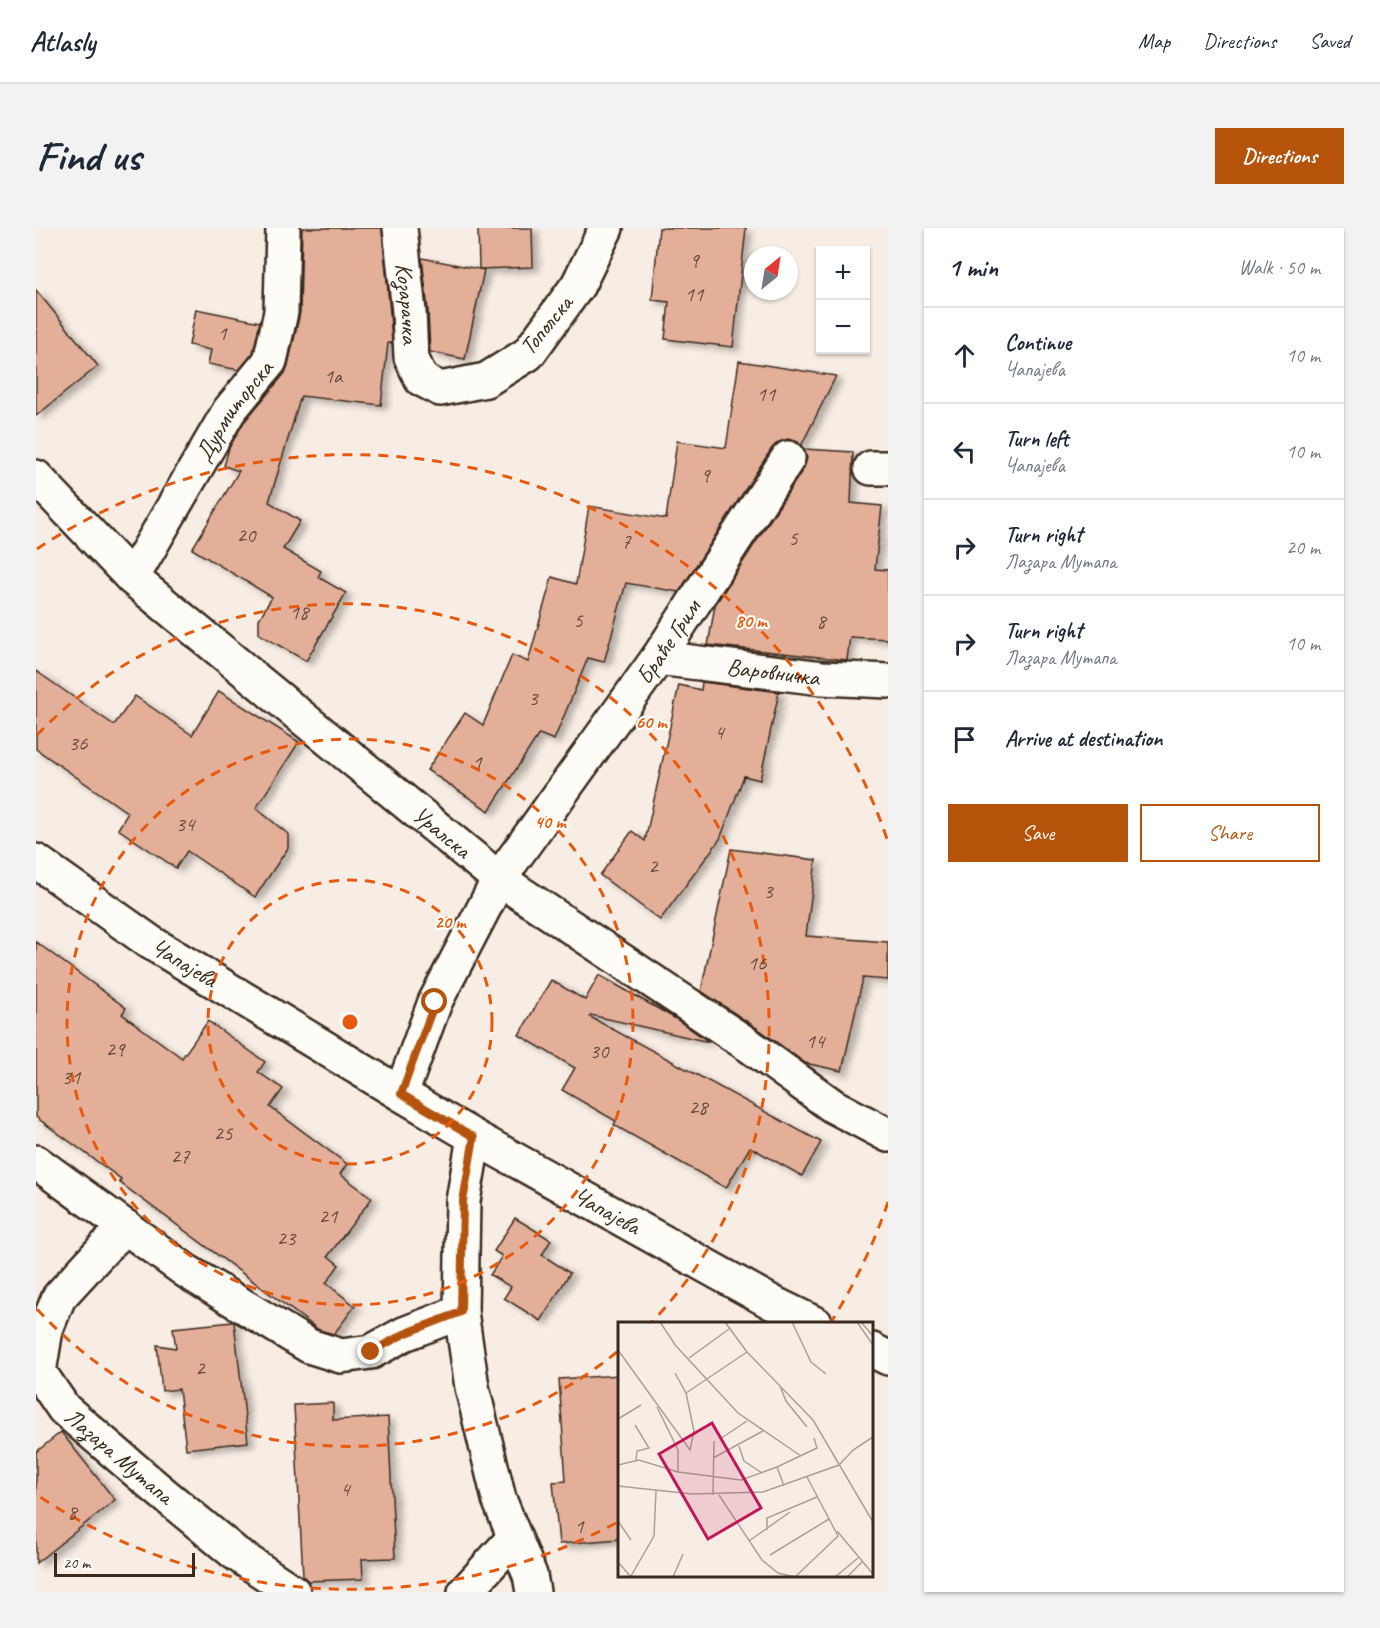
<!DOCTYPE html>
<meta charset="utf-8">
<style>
:root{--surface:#fff;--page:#f2f2f3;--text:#1f2937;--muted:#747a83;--line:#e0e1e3;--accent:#b45309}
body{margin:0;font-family:Caveat,sans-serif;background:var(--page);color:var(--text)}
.controls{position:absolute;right:18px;top:18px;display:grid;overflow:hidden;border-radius:0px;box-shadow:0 2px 4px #0004}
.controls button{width:54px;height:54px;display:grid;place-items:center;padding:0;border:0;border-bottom:2px solid var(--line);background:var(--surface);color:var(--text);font:30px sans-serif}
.compass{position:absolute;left:708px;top:18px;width:54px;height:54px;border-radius:50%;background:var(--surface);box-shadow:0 2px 4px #0004;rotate:30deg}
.scale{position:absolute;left:18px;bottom:15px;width:141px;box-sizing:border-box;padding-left:6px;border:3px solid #3b2a1e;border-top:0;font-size:16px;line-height:21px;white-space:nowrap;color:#3b2a1e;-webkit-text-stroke:4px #fdfcf7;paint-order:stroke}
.stop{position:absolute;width:18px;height:18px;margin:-14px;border:4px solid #b45309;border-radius:50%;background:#fff}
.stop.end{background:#b45309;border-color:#fff;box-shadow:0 2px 6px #0008}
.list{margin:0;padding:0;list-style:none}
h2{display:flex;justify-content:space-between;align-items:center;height:78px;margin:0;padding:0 24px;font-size:26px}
h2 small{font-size:20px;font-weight:400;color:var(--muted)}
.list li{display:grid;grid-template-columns:39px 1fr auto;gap:18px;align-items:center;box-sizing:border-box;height:96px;padding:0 24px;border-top:2px solid var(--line)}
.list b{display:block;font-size:22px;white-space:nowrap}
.list p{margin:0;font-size:20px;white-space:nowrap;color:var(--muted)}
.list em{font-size:20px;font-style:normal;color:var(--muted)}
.actions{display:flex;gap:12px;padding:18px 24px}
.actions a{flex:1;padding:14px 0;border:2px solid var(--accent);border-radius:0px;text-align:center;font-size:21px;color:var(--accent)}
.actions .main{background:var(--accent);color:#fff}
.icon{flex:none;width:33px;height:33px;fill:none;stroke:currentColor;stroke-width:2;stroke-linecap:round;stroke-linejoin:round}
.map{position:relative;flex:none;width:852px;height:1364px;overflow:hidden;border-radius:0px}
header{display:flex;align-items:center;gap:36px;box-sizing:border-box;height:84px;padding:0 30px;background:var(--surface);border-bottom:2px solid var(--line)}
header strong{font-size:28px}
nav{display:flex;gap:33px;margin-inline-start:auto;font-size:21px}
.intro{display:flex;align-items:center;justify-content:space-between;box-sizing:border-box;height:144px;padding:0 36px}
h1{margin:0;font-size:42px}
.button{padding:15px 27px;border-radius:0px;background:var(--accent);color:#fff;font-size:21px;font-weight:700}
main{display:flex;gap:36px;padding:0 36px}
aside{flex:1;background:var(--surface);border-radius:0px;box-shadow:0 2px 4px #0004}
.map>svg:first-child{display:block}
</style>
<header>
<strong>Atlasly</strong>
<nav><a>Map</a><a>Directions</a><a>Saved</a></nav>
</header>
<div class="intro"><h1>Find us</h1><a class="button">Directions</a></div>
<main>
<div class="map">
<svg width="852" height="1364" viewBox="0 0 852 1364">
<defs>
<filter id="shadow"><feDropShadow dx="6" dy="4" stdDeviation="3" flood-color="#0004"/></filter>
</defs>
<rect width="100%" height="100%" fill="#f8ede4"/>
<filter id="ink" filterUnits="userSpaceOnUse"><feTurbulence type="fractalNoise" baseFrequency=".0167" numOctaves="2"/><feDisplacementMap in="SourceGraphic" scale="12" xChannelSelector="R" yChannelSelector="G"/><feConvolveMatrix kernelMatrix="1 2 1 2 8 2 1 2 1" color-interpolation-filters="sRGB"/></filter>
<g filter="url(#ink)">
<!-- building -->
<g fill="#e4af99" stroke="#3b2a1e" stroke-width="1.5" filter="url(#shadow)">
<path d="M266,0H346L354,85L356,115H352L345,177L265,168L233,274L264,293L247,321L285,343L282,349L310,365L270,433L223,406V391L236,369L156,321L203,243L188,238L193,220L208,194L249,145L252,137L264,85Z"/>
<path d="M442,0H496L497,39L443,41Z"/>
<path d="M623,0H710L697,119L629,111L633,74L616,72Z"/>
<path d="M386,30L448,42L429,131L394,124L392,82Z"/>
<path d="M0,62L62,138L0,188Z"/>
<path d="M160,81L224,94L217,125L203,142L172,136L175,122L153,117Z"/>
<path d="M703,133L800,148L765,218L762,214L752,211L743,214L736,220L643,364L590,355L568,434L552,430L518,512L503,506L453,583L391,542L429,485L447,497L476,427L492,434L516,349L540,356L553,278L630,291L641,213L690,220Z"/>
<path d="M768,221L817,224L815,275L846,278L839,341L852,342V411L814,409L811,432L672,417L679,377L768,240L771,230Z"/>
<path d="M0,443L78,497L99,468L156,507L183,463L263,514L220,580L252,606V620L219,669L151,623L140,640L82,601L92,585L0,521Z"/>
<path d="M666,454L743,464L724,552L708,548L684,611L624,692L564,647L596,603L609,613L643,457L665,462Z"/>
<path d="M695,621L780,632L770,708L852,714V752L827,750L806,843L769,835L724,802L665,763Z"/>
<path d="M0,714L90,780L86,786L146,830L172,793L229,834L222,844L247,861L234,879L311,936L304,946L336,970L292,1028L303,1037L290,1055L319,1078L298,1106L283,1102L83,954L85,951L0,889Z"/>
<path d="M563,747L640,791L673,814L555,787L554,789L785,914L766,948L714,919L690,960L578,897L580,893L526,862L539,840L483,807L515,752L549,772Z"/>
<path d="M479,990L515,1012L506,1027L534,1045L505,1093L468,1070L475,1059L454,1047L466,1028L458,1023Z"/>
<path d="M197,1094H198L212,1214L150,1221L143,1161L126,1163L121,1117L140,1120L137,1100Z"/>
<path d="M584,1147V1311L523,1316L517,1254L530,1253L523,1151Z"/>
<path d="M297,1175V1192L352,1189L359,1330L326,1331L327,1351L272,1353L267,1348L258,1177Z"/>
<path d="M25,1204L79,1272L0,1335V1224Z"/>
</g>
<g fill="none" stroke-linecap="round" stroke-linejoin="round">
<defs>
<g id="minor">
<path id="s1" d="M364,0L373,84L375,129L385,151L404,161L450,152L492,126L542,57L570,0"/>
<path d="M835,240H852"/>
<path id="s2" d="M0,249L96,350L463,651L714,818L797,878L852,907"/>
<path id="s3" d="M96,350L193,183L234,133L245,84L247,0"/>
<path id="s4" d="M622,430L786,450L852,453"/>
<path id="s5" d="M0,633L114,714L365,866L438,909L737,1075L780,1096"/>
<path id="s6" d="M365,866L399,774L463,651L622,430L752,230"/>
<path d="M438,909L427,973L425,1084L436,1159L463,1271L494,1347L497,1364"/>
<path d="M0,934L150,1043L273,1118L305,1128L335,1124L368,1106L425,1084"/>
<path id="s7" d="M90,999L70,1018L23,1069L10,1101L3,1144L28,1181L118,1258L199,1325L257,1364"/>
<path d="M836,1122L852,1130"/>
<path d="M429,1364L478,1310"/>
</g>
</defs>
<!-- minor casing -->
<use href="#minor" stroke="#3b2a1e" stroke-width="38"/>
<!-- minor -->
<use href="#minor" stroke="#fdfcf7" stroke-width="33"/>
</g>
</g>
<g fill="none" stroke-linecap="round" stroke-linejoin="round" filter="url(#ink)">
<!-- route -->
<path stroke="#b45309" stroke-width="8" d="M335,1124L368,1106L425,1084L427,973L438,909L365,866L399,774"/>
</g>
<!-- distance rings -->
<g fill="none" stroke="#e8590c" stroke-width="3" stroke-dasharray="10 8">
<circle cx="314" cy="794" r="142"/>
<circle cx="314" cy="794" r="283"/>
<path d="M581 1124A425 425 0 0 1 1 1081M1 507A425 425 0 1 1 615 1095"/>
<path d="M852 974A567 567 0 0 1 795 1094M580 1295A567 567 0 0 1 1 1267M1 321A567 567 0 0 1 852 614"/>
</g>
<g text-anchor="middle" stroke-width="4.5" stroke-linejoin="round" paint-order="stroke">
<!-- number labels -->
<g font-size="21" fill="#654b3d">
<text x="658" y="39">9</text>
<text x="658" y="73">11</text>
<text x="186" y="112">1</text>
<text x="297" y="155">1a</text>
<text x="730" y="173">11</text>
<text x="669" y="254">9</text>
<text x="210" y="314">20</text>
<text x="757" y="317">5</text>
<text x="590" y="320">7</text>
<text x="263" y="391">18</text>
<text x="542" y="399">5</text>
<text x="785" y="400">8</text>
<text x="497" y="477">3</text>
<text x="683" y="511">4</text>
<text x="42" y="522">36</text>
<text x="441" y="541">1</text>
<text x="149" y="603">34</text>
<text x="617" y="645">2</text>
<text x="732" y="670">3</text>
<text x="721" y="742">16</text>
<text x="779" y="820">14</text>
<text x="79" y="828">29</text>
<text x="563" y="830">30</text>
<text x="35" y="856">31</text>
<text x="662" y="886">28</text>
<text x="187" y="912">25</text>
<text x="144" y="935">27</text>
<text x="292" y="995">21</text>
<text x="250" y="1017">23</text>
<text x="164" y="1147">2</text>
<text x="309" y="1268">4</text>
<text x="36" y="1291">8</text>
<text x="543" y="1305">1</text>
</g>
<!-- street labels -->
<g font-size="24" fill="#3b2a1e" stroke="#fdfcf7">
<text dy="8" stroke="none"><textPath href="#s1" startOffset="76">Козарачка</textPath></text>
<text transform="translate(510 97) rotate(-51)" y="8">Тополска</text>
<text dy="8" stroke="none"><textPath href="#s3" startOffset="196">Дурмиторска</textPath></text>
<text dy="8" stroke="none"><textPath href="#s6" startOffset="528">Браће Грим</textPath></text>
<text dy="8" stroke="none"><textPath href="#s4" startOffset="116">Варовничка</textPath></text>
<text dy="8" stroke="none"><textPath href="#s2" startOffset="540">Уралска</textPath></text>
<text dy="8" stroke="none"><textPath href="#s5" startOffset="180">Чапајева</textPath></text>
<text dy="8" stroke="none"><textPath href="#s5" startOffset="670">Чапајева</textPath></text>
<text dy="8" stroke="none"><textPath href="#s7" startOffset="292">Лазара Мутапа</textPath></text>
</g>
</g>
<!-- overview -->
<g transform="translate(582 1094)">
<rect width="255" height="255" fill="#f8ede4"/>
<path fill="none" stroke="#ac9f95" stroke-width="1.5" d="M42,0L58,24L120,91L183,134M107,0L129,30L195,98L255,200M174,0L193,40L208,52M239,0L255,23M243,0L255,14M0,28L72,128L76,109L68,71L57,51M71,36L111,7M162,64L168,79L189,105M68,71L129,30M39,85L60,128V150M0,97L23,83M17,103L31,126L19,129L18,138M102,117L129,99M121,124L126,139L144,151M95,136L145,109M0,143L21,138L60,150L123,158L159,145L166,164M159,145L199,126L196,116M0,164L74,172L145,170L221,143L235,128L255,115M95,173L96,119M101,173L144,238L160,251L177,255M0,199L13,218M149,208V196L199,175M219,209L255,252M131,219L172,190M152,233L211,197M0,240L13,255M13,254L36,214L38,169M55,255L65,232M177,255L220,214L189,155M217,255L240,236M229,255L244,240"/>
<path fill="#c2185b" fill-opacity="0.15" stroke="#c2185b" stroke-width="3" d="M94,101L143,186L90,217L41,132Z"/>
<rect width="255" height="255" fill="none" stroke="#3b2a1e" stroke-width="3"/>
</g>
<circle cx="314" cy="794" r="9" fill="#e8590c" stroke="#fdfcf7" stroke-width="3"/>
<g font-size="18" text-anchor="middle" font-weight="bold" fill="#e8590c" stroke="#fdfcf7" stroke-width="4.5" stroke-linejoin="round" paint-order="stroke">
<text x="715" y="399">80 m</text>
<text x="615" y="500">60 m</text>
<text x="514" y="600">40 m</text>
<text x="414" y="700">20 m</text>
</g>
</svg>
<div class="controls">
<button>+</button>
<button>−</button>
</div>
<svg class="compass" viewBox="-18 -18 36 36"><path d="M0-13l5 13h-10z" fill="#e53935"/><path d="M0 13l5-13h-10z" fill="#747a83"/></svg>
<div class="scale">20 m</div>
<div class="stop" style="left:399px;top:774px"></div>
<div class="stop end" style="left:335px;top:1124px"></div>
</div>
<aside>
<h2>1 min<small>Walk · 50 m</small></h2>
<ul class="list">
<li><svg class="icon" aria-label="ahead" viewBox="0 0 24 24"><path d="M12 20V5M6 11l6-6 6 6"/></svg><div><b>Continue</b><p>Чапајева</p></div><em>10 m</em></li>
<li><svg class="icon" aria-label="left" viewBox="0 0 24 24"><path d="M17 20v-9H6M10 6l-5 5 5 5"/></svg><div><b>Turn left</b><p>Чапајева</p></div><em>10 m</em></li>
<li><svg class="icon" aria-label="right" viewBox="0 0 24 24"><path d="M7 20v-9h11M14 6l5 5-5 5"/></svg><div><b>Turn right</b><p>Лазара Мутапа</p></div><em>20 m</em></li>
<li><svg class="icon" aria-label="right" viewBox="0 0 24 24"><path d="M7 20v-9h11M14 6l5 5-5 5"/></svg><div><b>Turn right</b><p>Лазара Мутапа</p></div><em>10 m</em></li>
<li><svg class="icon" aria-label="arrive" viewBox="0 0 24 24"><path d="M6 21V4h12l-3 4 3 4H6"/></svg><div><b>Arrive at destination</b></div></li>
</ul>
<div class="actions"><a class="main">Save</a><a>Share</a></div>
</aside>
</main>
